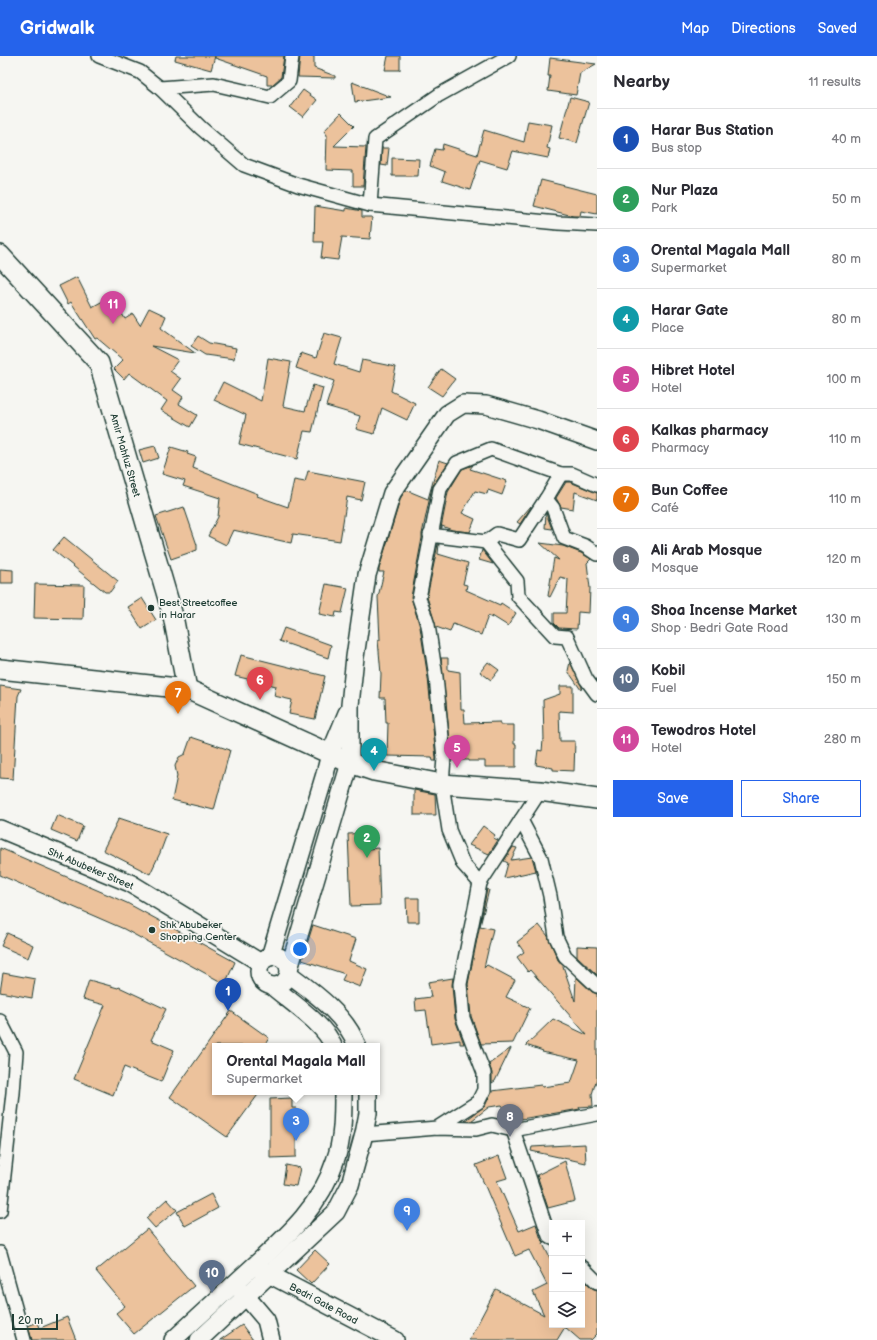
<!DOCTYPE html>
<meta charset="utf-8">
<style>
:root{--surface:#fff;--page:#f2f2f3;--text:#2b2b33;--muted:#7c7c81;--line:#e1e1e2;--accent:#2563eb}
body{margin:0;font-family:"Balsamiq Sans",sans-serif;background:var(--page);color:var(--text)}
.controls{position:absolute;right:12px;bottom:12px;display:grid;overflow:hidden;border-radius:0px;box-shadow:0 4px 16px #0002}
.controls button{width:36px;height:36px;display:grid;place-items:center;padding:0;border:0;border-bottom:1px solid var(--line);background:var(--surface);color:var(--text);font:20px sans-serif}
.scale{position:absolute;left:12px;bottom:10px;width:46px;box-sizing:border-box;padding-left:4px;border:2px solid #1f3d34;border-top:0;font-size:11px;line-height:14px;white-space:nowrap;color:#1f3d34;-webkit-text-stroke:3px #f6f6f2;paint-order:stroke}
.you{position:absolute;left:300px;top:893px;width:14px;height:14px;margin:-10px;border:3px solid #fff;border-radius:50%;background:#1a73e8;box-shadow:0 0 0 6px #1a73e833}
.badge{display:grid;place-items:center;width:26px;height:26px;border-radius:50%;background:var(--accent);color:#fff;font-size:13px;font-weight:700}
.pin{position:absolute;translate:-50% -33px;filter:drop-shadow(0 1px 2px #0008)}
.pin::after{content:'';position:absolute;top:21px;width:14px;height:12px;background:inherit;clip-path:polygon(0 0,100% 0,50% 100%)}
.popup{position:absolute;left:212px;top:987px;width:168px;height:52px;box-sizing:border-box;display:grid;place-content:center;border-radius:0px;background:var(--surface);filter:drop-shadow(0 1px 3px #0005);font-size:13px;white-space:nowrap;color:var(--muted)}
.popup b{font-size:15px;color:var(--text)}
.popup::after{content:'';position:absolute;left:50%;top:100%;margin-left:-8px;border:8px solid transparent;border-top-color:var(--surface)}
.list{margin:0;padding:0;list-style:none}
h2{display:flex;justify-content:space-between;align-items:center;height:52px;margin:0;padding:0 16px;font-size:17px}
h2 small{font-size:13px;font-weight:400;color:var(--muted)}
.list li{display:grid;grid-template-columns:26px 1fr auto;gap:12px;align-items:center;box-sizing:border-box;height:60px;padding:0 16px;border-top:1px solid var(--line)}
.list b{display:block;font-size:15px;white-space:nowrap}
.list p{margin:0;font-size:13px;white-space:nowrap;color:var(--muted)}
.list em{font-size:13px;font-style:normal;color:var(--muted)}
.actions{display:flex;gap:8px;padding:12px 16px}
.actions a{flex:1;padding:9px 0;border:1px solid var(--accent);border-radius:0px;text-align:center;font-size:14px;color:var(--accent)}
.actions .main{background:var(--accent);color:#fff}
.icon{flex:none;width:22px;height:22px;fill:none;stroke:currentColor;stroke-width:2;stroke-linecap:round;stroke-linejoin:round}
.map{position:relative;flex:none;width:597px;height:1284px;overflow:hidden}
header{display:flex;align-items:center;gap:24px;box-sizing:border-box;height:56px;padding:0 20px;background:var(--accent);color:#fff}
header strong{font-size:19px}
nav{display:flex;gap:22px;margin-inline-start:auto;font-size:14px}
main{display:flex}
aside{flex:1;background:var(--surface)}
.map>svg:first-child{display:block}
</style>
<header>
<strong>Gridwalk</strong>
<nav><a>Map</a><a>Directions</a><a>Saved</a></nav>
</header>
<main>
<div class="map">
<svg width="597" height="1284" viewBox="0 0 597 1284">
<rect width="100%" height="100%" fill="#f6f6f2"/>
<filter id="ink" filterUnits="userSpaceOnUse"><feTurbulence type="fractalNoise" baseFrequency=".025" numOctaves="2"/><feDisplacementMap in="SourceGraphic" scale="8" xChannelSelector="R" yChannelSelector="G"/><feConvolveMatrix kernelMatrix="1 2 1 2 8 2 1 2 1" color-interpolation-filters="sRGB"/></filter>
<g filter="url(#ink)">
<!-- building -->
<g fill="#ecc29c" stroke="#1f3d34">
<path d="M176,0H215L211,14L175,4Z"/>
<path d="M215,0H284L281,21L272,29H267V20L215,2Z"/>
<path d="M300,0H314V12L335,20V22L298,21Z"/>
<path d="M388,0H400V14H385Z"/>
<path d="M550,2L596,8L580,17L576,39L548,35L550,20H548Z"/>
<path d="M352,26L391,41L355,46Z"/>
<path d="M303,34L317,44L303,61L290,51Z"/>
<path d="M570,41L589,46L577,87L559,82Z"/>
<path d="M341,57L354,70L334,90L366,91L363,130H353V115L326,114L327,79L324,75Z"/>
<path d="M528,65L552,69L547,92L550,93L548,102L513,95L507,112L480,104L470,134L442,125L445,116L430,110L435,93L442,94L443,88L477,99L484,74L524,86Z"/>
<path d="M382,92H389L387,110L381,109Z"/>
<path d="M392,102L419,103L418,120H392Z"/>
<path d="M541,124L597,138V158L581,155L580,160H573L534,150Z"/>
<path d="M315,150L346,155V152L362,155V161H372L370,183L342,181L338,204L321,202L323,186H314Z"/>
<path d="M77,221L92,251L112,240L125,263L133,258L140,269L149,252L166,260L161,272L195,297L151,290L178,304L170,315L181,323L173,334L183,341L179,348L197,359L190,371L161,354L167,345L129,317L124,323L114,313L123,304L97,282L95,283L71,246L68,248L59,230Z"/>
<path d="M324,277L342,282L334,308L359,316L362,304L396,311L391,335L415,347L407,364L382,352L374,378L356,373L360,360L326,350L334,325L296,312L301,297L316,302Z"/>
<path d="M198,280L209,287L236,292L234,303L205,299L191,290Z"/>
<path d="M268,302L291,306L283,350L305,355L313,329L323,332L312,376L304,375L297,403L239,388L246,359L214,344L223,326L261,345Z"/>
<path d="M441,313L455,323L442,340L428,331Z"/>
<path d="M155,390L159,402L143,407L139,394Z"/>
<path d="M171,391L188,396L187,398L196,401L193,412L258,438L257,440L288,451L294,424L305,426L308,415L365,426L361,444L347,441L340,485L293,478L291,487L233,474L226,489L208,480L218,461L220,442L183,430L185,425L162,418Z"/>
<path d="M439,404L448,407L432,431L422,478V482L411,541L420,571L428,622L436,702V705H433L432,701L387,700L388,667H386L385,642H380L381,618L378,584H380L378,541L384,516H379V513L401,441L406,434L428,443Z"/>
<path d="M473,409L470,413L507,425L502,439L488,434L487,438L475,435L462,457L475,463L470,476L452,474L442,470V472H441L448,436L462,413Z"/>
<path d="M566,426H570L597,437V444L575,436L573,453L561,451L556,442Z"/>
<path d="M531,450V451L520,468L517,466Z"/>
<path d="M184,451L197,489V494L171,503L156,460Z"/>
<path d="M546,457L552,473L545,472Z"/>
<path d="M64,481L118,525L110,536H105L53,494Z"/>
<path d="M540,487L563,490L581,497L591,503L587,507L590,532L589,557L578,556L577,573L559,572L554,567V557H566L568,523L560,521L550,541L548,540L554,502L559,504Z"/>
<path d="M438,488H439L438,498L468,507L463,528L467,529L466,534L500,549L501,547L516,557L508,570L492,560V562L488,560L481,579L453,568L450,576L436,571L427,541Z"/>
<path d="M482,494L493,508L479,504Z"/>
<path d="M0,513L13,514V527H0Z"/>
<path d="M35,528L84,529L83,563L34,562Z"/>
<path d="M326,528L348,532L342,557L336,556L335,561L319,558Z"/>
<path d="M142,542L156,564L142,573L128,551Z"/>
<path d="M284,572L331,589L328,602L279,585Z"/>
<path d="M241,599L325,620L315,663L289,658L292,644L274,640L276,630L235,620Z"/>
<path d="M441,602H448V614L460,616L461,653H464L465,667L500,666V669H514V688H516V711H485V705H469V704H452Z"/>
<path d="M488,606L499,614L491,624L480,616Z"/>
<path d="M570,606L582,631L581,634L568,615Z"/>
<path d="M0,630L21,633L18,640L13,723L0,722Z"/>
<path d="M560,630H573V656L559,655L560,685H575L574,715L553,714V712L536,709L538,694L542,695L543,684H544L543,644L560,638Z"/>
<path d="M191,681L230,694L214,754L172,744L177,720L175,710L179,701L185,698Z"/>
<path d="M414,734L435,738L436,759H414Z"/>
<path d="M57,759L83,770L77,785L51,774Z"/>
<path d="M119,762L167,778L160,797L150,818L103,794Z"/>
<path d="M483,770L495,779L493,782L498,784L489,798L469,789Z"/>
<path d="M367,777L368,793L378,792L380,849L351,850L348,778Z"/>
<path d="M513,791L517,792L511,804L532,801L536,815L504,822L508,807L504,805Z"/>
<path d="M0,792L127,847L235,906L225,928L124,873L0,819Z"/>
<path d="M487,833L489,834L480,870L493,873L484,912L487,909L515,924L506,941L530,952L513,987L481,988L471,960L468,928Z"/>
<path d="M406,842H419V866H407Z"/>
<path d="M313,869L356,883L349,905L367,913L360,931L342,924L345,918L302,904Z"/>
<path d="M539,869L548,880L558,904L563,910L575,945L576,921L592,936L597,938V1022L592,1038L593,1050L579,1051L580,1053L521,1063V1056L508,1058L502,1049L489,1051L471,1065H465L485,1050L492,1035L541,1029L542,1031L571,1027L579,1004L542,996L543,995L526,989L553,963L587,979L530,914L528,916L517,901L524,896L517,886Z"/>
<path d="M7,877L33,889L28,902L1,890Z"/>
<path d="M577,890L597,891V919L577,900Z"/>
<path d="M3,917L35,923L32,942L0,936Z"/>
<path d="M453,922L452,929L455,963L464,988H460V984L431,988L426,954L416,955L415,943L431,941L428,926Z"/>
<path d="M89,924L118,932L119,931L166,953L151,984L174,994L161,1026L124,1011L113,1039L74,1023L105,949L83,943Z"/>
<path d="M231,955L269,982L264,990H215V1036H260L227,1081L170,1041Z"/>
<path d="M511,992L495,1025L492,1027V1017L489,1008Z"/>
<path d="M292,1042V1052H296V1101L270,1102V1043Z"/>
<path d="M585,1088L586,1107L531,1095L532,1091Z"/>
<path d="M499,1100L507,1122L497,1125L519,1175L536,1168L541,1183L545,1187L543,1188L552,1206V1269H582V1226L584,1224L592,1232L597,1234V1278L591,1284H580L565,1271L557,1284H469L496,1233L544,1259L533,1236L547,1229L529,1194L515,1200L476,1109Z"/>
<path d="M565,1105L575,1145L548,1152L537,1119Z"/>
<path d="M286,1109L300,1112L296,1130L283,1128Z"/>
<path d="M211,1138L218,1152L185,1170L177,1156Z"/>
<path d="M167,1143L177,1154L155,1172L146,1162Z"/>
<path d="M147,1173L194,1230L134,1278L116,1257L125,1250L96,1215Z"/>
<path d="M315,1194L330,1208L311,1228L296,1214Z"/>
<path d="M67,1261L76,1284H32L28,1270L38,1266L40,1272Z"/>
<path d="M242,1269L253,1284H220Z"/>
</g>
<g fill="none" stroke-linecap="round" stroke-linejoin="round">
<defs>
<g id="minor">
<path d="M99,0L140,16L160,32L201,72L244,109L298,129L370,149L558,167L597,169"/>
<path d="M160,32L214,28L270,41L289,25L292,0"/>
<path d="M370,149L375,83L439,39L509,0"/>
<path d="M561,418L546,443L553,452L564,482L585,490L597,498"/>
<path d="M430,479L486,486L497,478L519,484L546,443"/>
<path d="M486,486L517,525L518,540L555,580L567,581L586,623L597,638"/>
<path d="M521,764L541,802L550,840L556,881L565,900L597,930"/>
<path d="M480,827L463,808L449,774L442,728L444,702L436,621L428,569L419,542L440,433L457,407L491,393L561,418H572L597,429"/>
<path d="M0,965L16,996L13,1037L0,1155"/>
<path d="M437,1072L478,1046L484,1034V1017L463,962L460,928L480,827L540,735"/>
<path d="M513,1074L549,1180L552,1182"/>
<path d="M364,1078L437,1072L476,1073L492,1069L513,1074L597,1058"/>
<path d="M0,1197L24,1284"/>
<path d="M582,1211L597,1226"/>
</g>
<g id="tertiary">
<path d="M0,773L130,827L261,907"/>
<circle cx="274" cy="915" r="15"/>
<path d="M270,901L325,718L330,698L347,657"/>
<path d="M289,913L350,707V649L355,601L367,519L392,437L447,358L463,348L486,349L538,364L597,385"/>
<path d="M289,918C313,936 347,960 357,990"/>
<path d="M272,930C288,944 327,970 333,990"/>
<path d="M261,1214L395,1284"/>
<path d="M239,1232L266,1264L271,1284"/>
<path d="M173,1284C197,1262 221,1240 245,1218C282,1184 319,1155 335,1105C343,1084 343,1059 343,1036"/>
<path d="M199,1284L336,1156L350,1129L364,1078L368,1057V1036"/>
</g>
<g id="secondary">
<path d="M0,199L99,307L173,560L187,633"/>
<path d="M0,613L187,633L350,707L374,715L442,728L540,735L597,743"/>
</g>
</defs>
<!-- minor casing -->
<use href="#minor" stroke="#1f3d34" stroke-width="16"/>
<!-- tertiary casing -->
<use href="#tertiary" stroke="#1f3d34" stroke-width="20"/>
<!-- secondary casing -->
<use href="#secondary" stroke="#1f3d34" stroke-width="22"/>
<!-- minor -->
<use href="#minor" stroke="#f6f6f2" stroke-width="13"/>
<!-- tertiary -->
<use href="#tertiary" stroke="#f6f6f2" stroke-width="17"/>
<!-- secondary -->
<use href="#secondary" stroke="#f6f6f2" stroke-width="19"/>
</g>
</g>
<!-- markers -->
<g fill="#1f3d34" stroke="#f6f6f2" stroke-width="1.5">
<circle cx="151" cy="552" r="4"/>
<circle cx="152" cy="874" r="4"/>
</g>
<g text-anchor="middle" stroke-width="3.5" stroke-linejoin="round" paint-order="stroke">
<!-- street labels -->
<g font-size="10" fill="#1f3d34" stroke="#f6f6f2">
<text transform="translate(126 399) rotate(74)" y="4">Amir Mahfuz Street</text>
<text transform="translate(91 812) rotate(23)" y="4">Shk Abubeker Street</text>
<text transform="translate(324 1247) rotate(28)" y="4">Bedri Gate Road</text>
</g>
<!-- poi labels -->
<g font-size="10" fill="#1f3d34" stroke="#f6f6f2" text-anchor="start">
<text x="159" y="550">Best Streetcoffee<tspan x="159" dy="12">in Harar</tspan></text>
<text x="160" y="872">Shk Abubeker<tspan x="160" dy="12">Shopping Center</tspan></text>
</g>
</g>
</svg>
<div class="controls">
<button>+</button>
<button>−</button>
<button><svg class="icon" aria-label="layers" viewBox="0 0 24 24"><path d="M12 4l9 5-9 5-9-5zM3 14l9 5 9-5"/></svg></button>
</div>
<div class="scale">20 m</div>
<div class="you"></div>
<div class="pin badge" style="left:228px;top:955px;background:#1a4fb4">1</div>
<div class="pin badge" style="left:367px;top:802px;background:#2e9e5b">2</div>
<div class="pin badge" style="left:296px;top:1085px;background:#3f7fe0">3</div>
<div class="popup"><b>Orental Magala Mall</b>Supermarket</div>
<div class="pin badge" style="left:374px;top:715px;background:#0f9aa8">4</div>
<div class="pin badge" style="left:457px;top:712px;background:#d1479c">5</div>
<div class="pin badge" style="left:260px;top:644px;background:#e0444e">6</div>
<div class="pin badge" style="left:178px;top:658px;background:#e8710a">7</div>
<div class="pin badge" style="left:510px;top:1081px;background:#6b7280">8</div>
<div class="pin badge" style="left:407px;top:1175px;background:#3f7fe0">9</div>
<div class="pin badge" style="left:212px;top:1237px;background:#5c6f8a">10</div>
<div class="pin badge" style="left:113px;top:268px;background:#d1479c">11</div>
</div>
<aside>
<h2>Nearby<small>11 results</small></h2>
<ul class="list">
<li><span class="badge" style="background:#1a4fb4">1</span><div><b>Harar Bus Station</b><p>Bus stop</p></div><em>40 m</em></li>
<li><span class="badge" style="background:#2e9e5b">2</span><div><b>Nur Plaza</b><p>Park</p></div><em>50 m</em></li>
<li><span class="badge" style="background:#3f7fe0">3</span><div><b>Orental Magala Mall</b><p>Supermarket</p></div><em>80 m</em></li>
<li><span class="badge" style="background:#0f9aa8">4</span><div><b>Harar Gate</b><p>Place</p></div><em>80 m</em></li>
<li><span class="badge" style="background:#d1479c">5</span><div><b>Hibret Hotel</b><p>Hotel</p></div><em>100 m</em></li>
<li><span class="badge" style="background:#e0444e">6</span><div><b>Kalkas pharmacy</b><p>Pharmacy</p></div><em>110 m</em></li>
<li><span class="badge" style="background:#e8710a">7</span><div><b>Bun Coffee</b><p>Café</p></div><em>110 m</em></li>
<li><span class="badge" style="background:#6b7280">8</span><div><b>Ali Arab Mosque</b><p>Mosque</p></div><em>120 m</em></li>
<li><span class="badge" style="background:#3f7fe0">9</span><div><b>Shoa Incense Market</b><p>Shop · Bedri Gate Road</p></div><em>130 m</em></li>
<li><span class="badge" style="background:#5c6f8a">10</span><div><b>Kobil</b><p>Fuel</p></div><em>150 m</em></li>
<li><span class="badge" style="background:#d1479c">11</span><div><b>Tewodros Hotel</b><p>Hotel</p></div><em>280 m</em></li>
</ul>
<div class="actions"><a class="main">Save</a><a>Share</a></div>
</aside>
</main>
